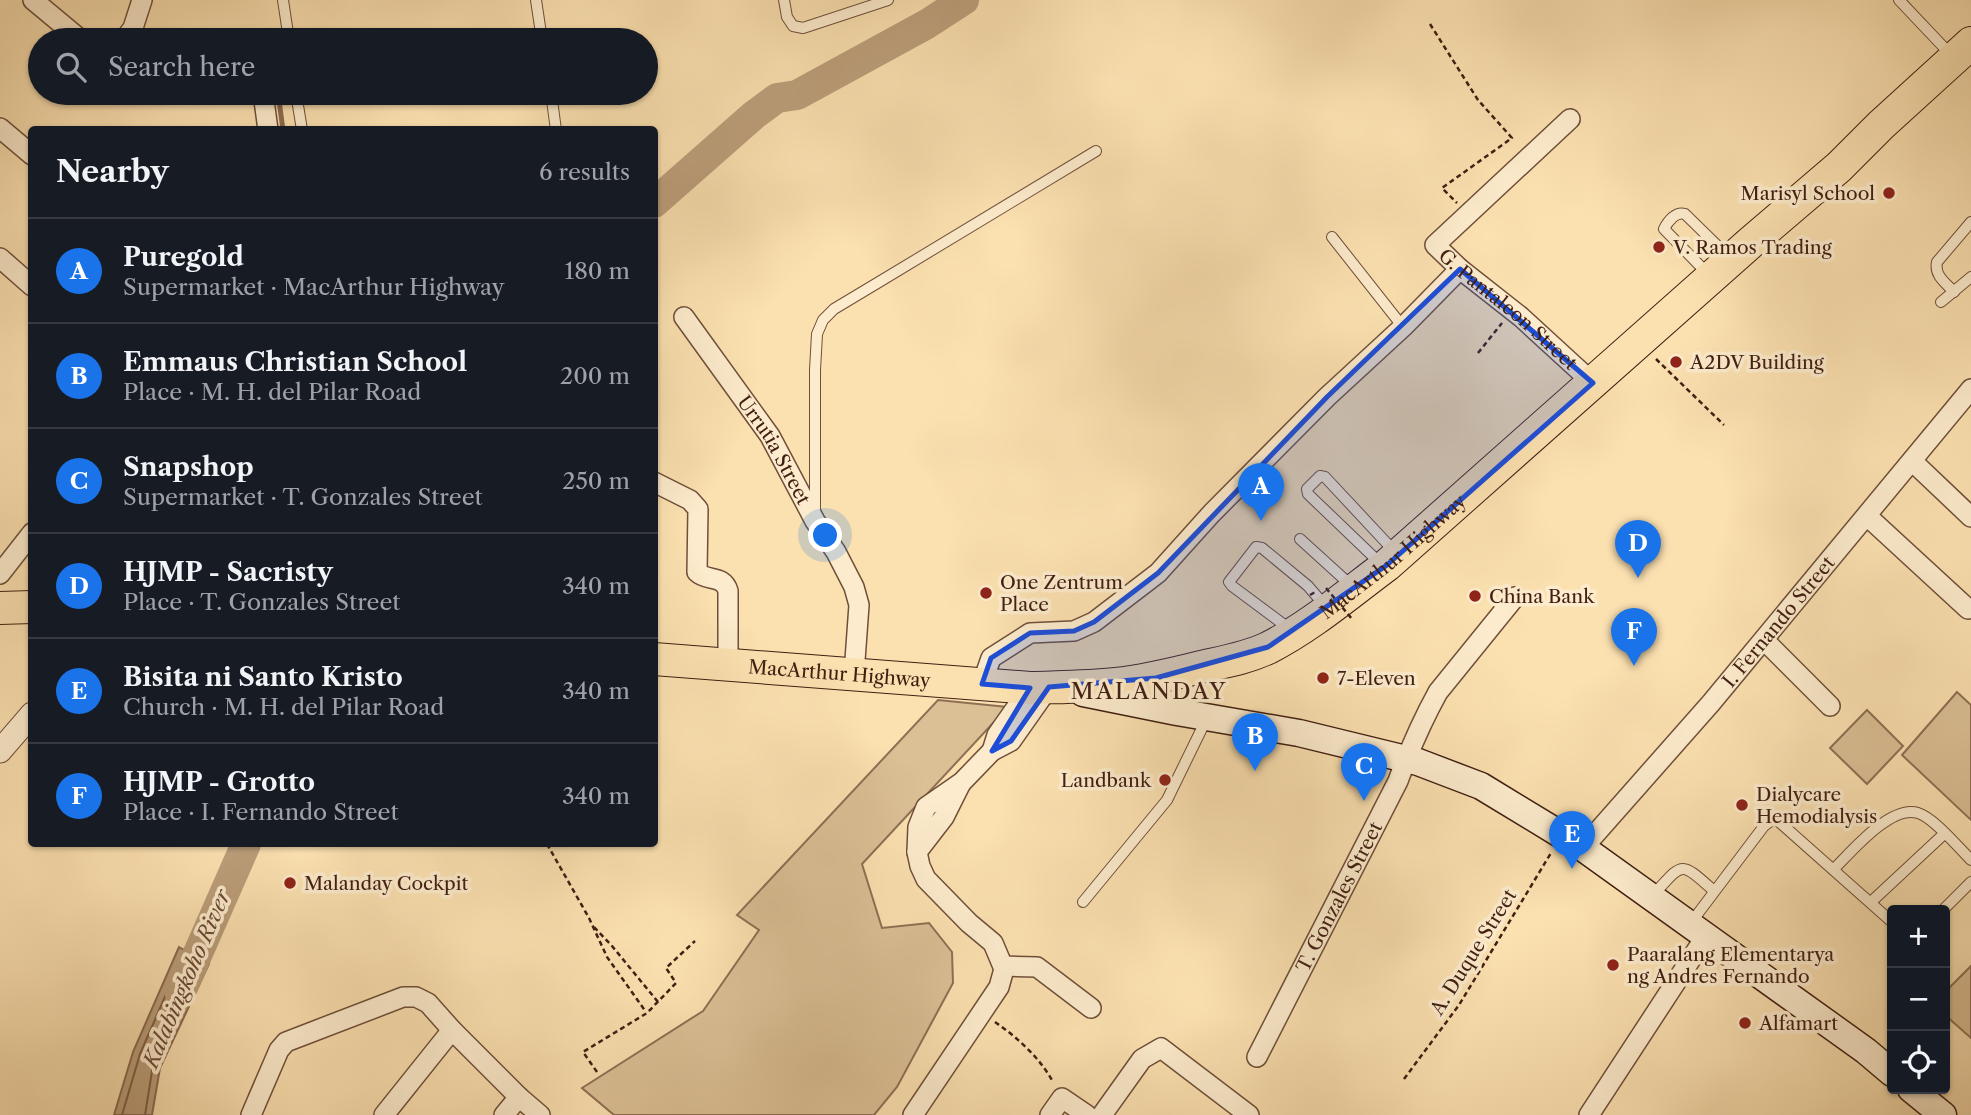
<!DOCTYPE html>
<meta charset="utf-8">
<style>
:root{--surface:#171b24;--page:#242831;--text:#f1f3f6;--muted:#9ea1a6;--line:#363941;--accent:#1a73e8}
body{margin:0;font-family:"Libre Caslon Text",serif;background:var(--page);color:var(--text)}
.controls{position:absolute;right:21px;bottom:21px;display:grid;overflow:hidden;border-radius:7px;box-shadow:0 2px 5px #0004}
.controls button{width:63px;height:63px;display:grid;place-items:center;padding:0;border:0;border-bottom:2px solid var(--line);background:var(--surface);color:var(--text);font:35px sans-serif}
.you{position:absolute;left:826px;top:536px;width:24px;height:24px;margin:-18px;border:5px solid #fff;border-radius:50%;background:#1a73e8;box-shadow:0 0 0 10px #1a73e833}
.badge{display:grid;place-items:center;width:46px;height:46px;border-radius:50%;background:var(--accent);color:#fff;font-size:23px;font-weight:700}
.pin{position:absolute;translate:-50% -58px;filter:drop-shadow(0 2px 4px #0008)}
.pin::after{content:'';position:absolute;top:37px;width:24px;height:21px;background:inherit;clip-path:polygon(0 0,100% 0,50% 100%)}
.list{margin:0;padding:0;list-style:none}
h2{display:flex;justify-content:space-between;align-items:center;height:91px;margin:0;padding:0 28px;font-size:30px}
h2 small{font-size:23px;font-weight:400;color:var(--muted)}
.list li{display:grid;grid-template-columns:46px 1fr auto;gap:21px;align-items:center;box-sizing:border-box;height:105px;padding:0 28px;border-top:2px solid var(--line)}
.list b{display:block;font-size:26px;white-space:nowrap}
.list p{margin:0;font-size:23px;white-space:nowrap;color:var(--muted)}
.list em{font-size:23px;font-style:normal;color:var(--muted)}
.icon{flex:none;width:38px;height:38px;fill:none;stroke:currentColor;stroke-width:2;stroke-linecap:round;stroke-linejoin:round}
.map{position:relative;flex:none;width:1971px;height:1115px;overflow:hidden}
.search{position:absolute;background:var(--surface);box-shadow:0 2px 5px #0004;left:28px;top:28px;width:630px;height:77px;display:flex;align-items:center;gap:18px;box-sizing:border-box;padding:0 24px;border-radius:38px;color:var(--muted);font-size:26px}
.panel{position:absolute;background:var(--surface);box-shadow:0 2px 5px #0004;left:28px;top:126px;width:630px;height:721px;border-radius:7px}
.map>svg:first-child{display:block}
</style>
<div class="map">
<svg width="1971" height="1115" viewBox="0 0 1971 1115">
<rect width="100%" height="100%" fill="#fbe0b0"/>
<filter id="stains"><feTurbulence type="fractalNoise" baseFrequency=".00286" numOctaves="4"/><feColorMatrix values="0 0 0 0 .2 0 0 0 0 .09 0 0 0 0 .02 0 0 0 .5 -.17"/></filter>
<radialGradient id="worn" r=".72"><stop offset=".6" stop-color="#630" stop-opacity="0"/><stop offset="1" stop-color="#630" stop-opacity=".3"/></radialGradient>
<!-- green -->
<g fill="#dbbf95" stroke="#8e6f54" stroke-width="2">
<path d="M1957,692L1971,705V820L1902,755Z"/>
<path d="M938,700L1008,707L862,864L882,928L929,923L952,952L953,983L897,1087L874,1115H614L582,1088L703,1011L759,930L737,915Z"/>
<path d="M1867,710L1903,746L1867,784L1830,748Z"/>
<path d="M1971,966V1038L1945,1015V992Z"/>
</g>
<!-- water -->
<path fill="#bb9e7a" stroke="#8a6b50" stroke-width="2" d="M179,947L209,964L160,1068L152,1115H114L133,1052Z"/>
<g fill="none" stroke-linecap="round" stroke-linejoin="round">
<!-- shore -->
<path stroke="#7e5e46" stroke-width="2" d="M122,1115L140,1054L181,960L185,958L198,965L199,969L153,1065L145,1115"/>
<!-- stream -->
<path stroke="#8a6b50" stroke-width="5" d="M278,93L283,130"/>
<!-- river -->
<g stroke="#bb9e7a" stroke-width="30">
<path d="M654,203L754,115L777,98L797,95L927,24L964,0"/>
<path d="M180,994L246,844"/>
</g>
<defs>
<g id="service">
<path d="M283,0L289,40"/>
<path d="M536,0L542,40"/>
<path d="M784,0L787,17L793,26L803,28L888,0"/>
<path d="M1899,0L1952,56"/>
<path d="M296,93L302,130"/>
<path d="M551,93L556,130"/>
<path d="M1332,237L1403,327"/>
<path d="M1708,274L1664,229C1668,221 1676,211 1685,214L1728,256"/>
<path d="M1954,292C1946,283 1934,276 1937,262L1971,222"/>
<path d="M1941,302L1971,277"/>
<path d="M815,511V370L817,334L823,320L834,309L879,282L1096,151"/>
<path d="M1300,539L1344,579"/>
<path d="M1382,565L1308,494L1307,489L1320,476L1325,477L1395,552"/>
<path d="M1291,630L1232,586L1229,582L1256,547L1262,548L1308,586L1326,607"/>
<path d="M1834,869C1851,852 1891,804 1918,813C1933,817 1959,848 1971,860"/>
<path d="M1653,895C1684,862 1679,860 1714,891"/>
<path d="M1083,902L1167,800L1207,718"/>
<path d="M1871,902L1944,834"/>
<path d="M1943,910L1971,882"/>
<path d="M1690,924L1764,826L1773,819L1777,820L1892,922"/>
</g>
<g id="minor">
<path d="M33,0L81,40"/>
<path d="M124,40L133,28L142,0"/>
<path d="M263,93L268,130"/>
<path id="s1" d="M1570,119L1435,245L1460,269L1521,317L1593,383"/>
<path d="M0,128L32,155"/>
<path d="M0,258L32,286"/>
<path id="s2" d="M684,317L770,436L815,521L836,552L854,587L859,605L854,674"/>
<path d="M1912,461L1971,517"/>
<path d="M654,482L690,500L698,509L697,572C707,582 723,574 728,591V666"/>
<path d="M1867,516L1968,609"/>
<path d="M0,574L32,533"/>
<path d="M1764,640L1830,706"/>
<path d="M982,684L991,658L1030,633L1074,631L1094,622L1158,573L1212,513L1327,397L1403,327L1460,269"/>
<path d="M992,751L997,735L1030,688"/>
<path id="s3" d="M1583,848L1711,703L1971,389"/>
<path d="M917,852L944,817L960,785"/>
<path d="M1003,966L1037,967L1091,1008"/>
<path id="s4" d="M1257,1057L1398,781C1409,751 1422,721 1438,692L1515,597"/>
<path d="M251,1115L279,1050L286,1042L403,997H416L428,1003L452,1030L519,1097L540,1115"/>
<path d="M384,1115L452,1030"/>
<path d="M504,1115L519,1097"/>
<path d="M913,1115L999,987L1004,969L993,943L969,923L926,879L920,866L917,852L918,827L926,807L962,782L992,751L1011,741L1049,687"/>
<path d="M1050,1115L1062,1098L1087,1115"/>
<path d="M1102,1115L1142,1059L1161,1048L1249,1115"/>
<path d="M1589,1115L1706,936"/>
</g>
<path id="tertiary" d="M0,751L32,714"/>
<g id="secondary">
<path d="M1083,693L1177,712L1299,733L1418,762L1481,786L1583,848L1866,1051L1892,1073"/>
<path d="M1911,1089L1943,1115"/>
</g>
<g id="trunk">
<path d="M0,608L32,607"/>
<path id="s5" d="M654,659L1030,688C1059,687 1088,687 1116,684C1145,681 1173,674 1201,667C1223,662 1247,658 1268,648C1311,626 1348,594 1387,565L1750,243L1839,167L1881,125L1971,43"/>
</g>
</defs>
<!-- service casing -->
<use href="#service" stroke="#6f4f3a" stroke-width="12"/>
<!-- minor casing -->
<use href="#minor" stroke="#6f4f3a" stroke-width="22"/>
<!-- tertiary casing -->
<use href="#tertiary" stroke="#6f4f3a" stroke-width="25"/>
<!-- secondary casing -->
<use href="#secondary" stroke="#401f12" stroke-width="29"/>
<!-- trunk casing -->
<use href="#trunk" stroke="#401f12" stroke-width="34"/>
<!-- path -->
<g stroke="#401f12" stroke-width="2.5" stroke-dasharray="5 3.5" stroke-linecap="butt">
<path d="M1430,24L1478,100L1512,138L1442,188L1457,203"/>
<path d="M1478,353L1502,323"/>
<path d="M1656,359L1724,425"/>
<path d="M547,844L589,918L607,957L646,1012"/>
<path d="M594,927L612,946L658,1002"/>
<path d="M995,1022C1018,1038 1040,1058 1053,1082"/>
<path d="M597,1072L583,1052L647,1013L676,983L666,968L695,941"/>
<path d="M1404,1079L1459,1005L1551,853"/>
</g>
<!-- service -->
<use href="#service" stroke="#fcebcc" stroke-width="10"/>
<!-- minor -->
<use href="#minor" stroke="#fcebcc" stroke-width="19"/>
<!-- tertiary -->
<use href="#tertiary" stroke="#fcebcc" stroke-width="23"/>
<!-- secondary -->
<use href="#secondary" stroke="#fcebcc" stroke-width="26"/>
<!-- trunk -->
<use href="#trunk" stroke="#fbe0b0" stroke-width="32"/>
<!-- path-bridge -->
<g stroke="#401f12" stroke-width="2.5" stroke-dasharray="5 3.5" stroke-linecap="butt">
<path d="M1326,588L1352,619"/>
<path d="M1310,595L1317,591"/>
</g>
</g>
<!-- marked area -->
<path fill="#1d4ed8" fill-opacity="0.2" stroke="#1d4ed8" stroke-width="5" stroke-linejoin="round" d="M1460,269L1593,383L1387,565L1268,647L1156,678L1049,687L1011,741L992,751L1030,688L982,684L991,658L1030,633L1074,631L1094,622L1158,573L1327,397Z"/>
<!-- markers -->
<g fill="#8f2418" stroke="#fcebcc" stroke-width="2.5">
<circle cx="1889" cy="193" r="7"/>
<circle cx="1659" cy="247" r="7"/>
<circle cx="1676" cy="362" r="7"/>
<circle cx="986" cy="593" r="7"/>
<circle cx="1475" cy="596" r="7"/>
<circle cx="1323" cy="678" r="7"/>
<circle cx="1165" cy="780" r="7"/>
<circle cx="1742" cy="805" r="7"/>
<circle cx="290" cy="883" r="7"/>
<circle cx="1613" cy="965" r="7"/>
<circle cx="1745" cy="1023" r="7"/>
</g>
<g text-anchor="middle" stroke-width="7" stroke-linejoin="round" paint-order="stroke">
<!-- poi labels -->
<g font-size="19" fill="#401f12" stroke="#fcebcc" text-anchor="start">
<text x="1875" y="200" text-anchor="end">Marisyl School</text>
<text x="1673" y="254">V. Ramos Trading</text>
<text x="1690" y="369">A2DV Building</text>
<text x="1000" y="589">One Zentrum<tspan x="1000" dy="22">Place</tspan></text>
<text x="1489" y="603">China Bank</text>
<text x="1337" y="685">7-Eleven</text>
<text x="1151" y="787" text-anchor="end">Landbank</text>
<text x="1756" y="801">Dialycare<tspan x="1756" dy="22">Hemodialysis</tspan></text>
<text x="304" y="890">Malanday Cockpit</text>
<text x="1627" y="961">Paaralang Elementarya<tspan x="1627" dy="22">ng Andres Fernando</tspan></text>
<text x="1759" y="1030">Alfamart</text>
</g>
<!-- street labels -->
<g font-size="19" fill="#401f12" stroke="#fcebcc">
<text dy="7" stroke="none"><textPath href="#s1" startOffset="282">G. Pantaleon Street</textPath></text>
<text dy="7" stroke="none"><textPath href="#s2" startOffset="161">Urrutia Street</textPath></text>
<text dy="7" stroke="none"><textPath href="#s5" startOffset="775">MacArthur Highway</textPath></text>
<text dy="7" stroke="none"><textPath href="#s3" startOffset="299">I. Fernando Street</textPath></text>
<text dy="7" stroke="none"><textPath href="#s5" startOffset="186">MacArthur Highway</textPath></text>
<text dy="7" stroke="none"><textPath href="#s4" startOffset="180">T. Gonzales Street</textPath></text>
<text transform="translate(1473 952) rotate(-58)" y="7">A. Duque Street</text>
</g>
<!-- water labels -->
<g font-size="21" font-style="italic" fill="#6b4b36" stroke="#fcebcc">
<text transform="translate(187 979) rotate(-67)" y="7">Kalabingkoho River</text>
</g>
<!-- quarter labels -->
<g font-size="23" letter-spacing="2" fill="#401f12" stroke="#fcebcc">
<text x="1149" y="699">MALANDAY</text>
</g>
</g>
<rect width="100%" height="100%" filter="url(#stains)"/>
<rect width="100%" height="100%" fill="url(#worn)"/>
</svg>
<div class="controls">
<button>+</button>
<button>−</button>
<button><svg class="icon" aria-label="locate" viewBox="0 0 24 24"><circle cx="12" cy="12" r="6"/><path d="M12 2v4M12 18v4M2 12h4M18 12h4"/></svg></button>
</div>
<div class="you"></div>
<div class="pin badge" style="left:1261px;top:521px">A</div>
<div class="pin badge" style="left:1255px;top:771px">B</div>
<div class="pin badge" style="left:1364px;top:801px">C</div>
<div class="pin badge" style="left:1638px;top:578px">D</div>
<div class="pin badge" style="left:1572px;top:869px">E</div>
<div class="pin badge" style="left:1634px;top:666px">F</div>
<div class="search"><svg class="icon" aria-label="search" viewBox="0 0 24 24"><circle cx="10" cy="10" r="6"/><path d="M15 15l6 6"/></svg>Search here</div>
<section class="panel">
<h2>Nearby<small>6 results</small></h2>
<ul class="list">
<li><span class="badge">A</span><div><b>Puregold</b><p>Supermarket · MacArthur Highway</p></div><em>180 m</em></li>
<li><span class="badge">B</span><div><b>Emmaus Christian School</b><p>Place · M. H. del Pilar Road</p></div><em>200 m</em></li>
<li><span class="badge">C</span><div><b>Snapshop</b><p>Supermarket · T. Gonzales Street</p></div><em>250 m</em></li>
<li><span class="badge">D</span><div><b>HJMP - Sacristy</b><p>Place · T. Gonzales Street</p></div><em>340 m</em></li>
<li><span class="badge">E</span><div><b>Bisita ni Santo Kristo</b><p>Church · M. H. del Pilar Road</p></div><em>340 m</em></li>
<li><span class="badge">F</span><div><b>HJMP - Grotto</b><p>Place · I. Fernando Street</p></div><em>340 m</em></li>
</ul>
</section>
</div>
